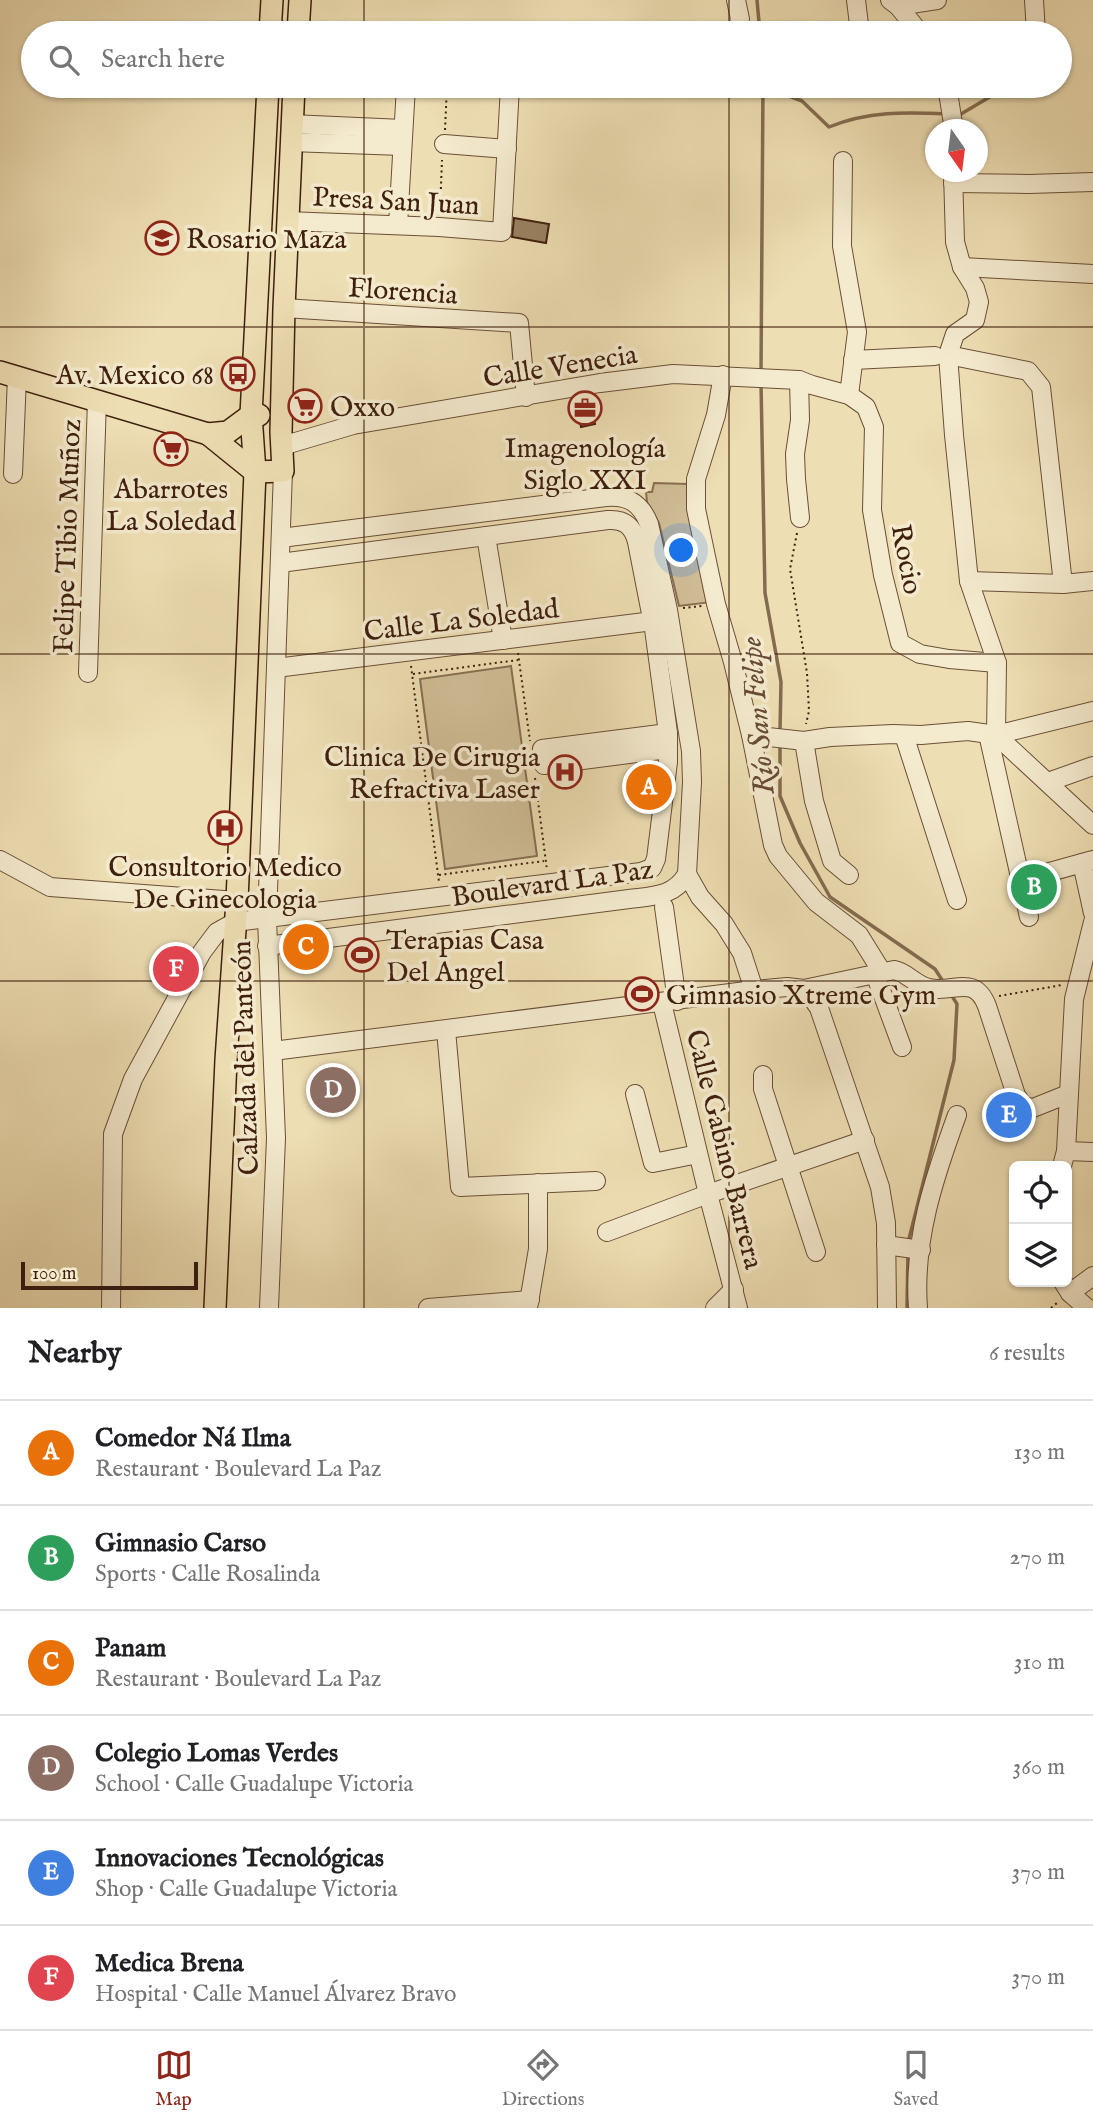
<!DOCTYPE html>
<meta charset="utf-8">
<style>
:root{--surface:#fff;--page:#f2f2f2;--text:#202124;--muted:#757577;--line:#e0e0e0;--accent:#8f2418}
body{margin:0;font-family:"IM FELL English",serif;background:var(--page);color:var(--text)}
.controls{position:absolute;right:21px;bottom:21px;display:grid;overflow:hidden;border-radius:10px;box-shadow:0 2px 5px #0004}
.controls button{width:63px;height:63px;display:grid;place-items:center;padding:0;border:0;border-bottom:2px solid var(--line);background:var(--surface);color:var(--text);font:35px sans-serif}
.compass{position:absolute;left:925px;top:119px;width:63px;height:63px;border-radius:50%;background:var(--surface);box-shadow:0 2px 5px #0004;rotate:166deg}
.scale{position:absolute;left:21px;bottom:18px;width:177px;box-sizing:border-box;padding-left:7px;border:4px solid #3f1f0d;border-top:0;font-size:19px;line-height:24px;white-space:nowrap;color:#3f1f0d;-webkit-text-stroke:5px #f4eace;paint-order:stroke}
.you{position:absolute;left:682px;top:551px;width:24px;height:24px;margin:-18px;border:5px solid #fff;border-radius:50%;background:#1a73e8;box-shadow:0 0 0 10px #1a73e833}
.badge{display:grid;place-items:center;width:46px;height:46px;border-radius:50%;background:var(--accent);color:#fff;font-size:23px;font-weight:700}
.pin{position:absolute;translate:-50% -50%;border:4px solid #fff;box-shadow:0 2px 7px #0006}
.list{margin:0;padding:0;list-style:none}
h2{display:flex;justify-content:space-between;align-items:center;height:91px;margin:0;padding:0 28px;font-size:30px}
h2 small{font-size:23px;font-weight:400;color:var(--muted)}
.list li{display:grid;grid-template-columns:46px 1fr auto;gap:21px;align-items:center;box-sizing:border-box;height:105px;padding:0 28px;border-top:2px solid var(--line)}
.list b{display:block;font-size:26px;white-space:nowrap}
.list p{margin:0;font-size:23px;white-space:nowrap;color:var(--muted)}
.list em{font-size:23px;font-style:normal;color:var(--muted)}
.icon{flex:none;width:38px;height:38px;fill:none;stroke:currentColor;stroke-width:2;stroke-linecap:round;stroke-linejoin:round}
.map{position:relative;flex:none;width:1093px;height:1308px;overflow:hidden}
.search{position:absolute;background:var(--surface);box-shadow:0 2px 5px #0004;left:21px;right:21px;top:21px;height:77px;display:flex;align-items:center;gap:18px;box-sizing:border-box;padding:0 24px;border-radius:38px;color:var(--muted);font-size:26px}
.sheet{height:721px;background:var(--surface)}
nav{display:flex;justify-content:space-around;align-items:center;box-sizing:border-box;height:98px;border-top:2px solid var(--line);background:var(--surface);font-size:19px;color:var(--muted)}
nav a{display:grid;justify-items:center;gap:4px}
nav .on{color:var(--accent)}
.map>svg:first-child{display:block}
</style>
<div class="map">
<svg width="1093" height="1308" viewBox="0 0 1093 1308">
<rect width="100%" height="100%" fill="#eedeb3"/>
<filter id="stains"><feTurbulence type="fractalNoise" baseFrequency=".00286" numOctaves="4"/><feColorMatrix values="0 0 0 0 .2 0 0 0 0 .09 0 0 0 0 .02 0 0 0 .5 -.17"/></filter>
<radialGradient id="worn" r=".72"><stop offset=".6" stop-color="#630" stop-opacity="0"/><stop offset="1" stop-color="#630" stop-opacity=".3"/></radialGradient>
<!-- green -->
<g fill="#d0be97" stroke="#886e52" stroke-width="2">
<path d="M654,483L688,484L712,602L679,606L659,523L647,502L646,492H652Z"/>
<path d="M511,666L537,856L445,869L420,679Z"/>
</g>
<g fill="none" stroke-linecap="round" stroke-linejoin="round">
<!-- stream -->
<g stroke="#846b4f" stroke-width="3.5">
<path d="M757,0L760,33"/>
<path d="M958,114H961L993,95"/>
<path d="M761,372L763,86L802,101L829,127C868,111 905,112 947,114"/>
<path d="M761,383L765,593L781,682L780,731"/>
<path d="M780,746V796L800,843L830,897L935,969L944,983"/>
<path d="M908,1243L954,1060L957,1004L950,993"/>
<path d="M907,1308L908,1254"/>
</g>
</g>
<!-- building -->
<g fill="#9a8263" stroke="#3f1f0d" stroke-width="2">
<path d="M514,218L549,224L546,243L512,237Z"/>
<path d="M590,396L595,424L581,427L576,399Z"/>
</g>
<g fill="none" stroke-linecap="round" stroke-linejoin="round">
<defs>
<g id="minor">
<path d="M736,0L740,19L736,33"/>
<path d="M856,0L860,33"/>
<path d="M890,0L898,6L920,33"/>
<path d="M1034,0L1036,33"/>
<path d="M898,6L937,0"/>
<path d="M947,86L954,130"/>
<path d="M291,124L403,129"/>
<path d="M290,142L402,146"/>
<path d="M444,144L507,149"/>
<path d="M843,161L842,246L857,332L849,395"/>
<path d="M953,172L955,242L962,267L975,288L979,302L975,320L955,334L948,355L954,435L969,581L997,663L996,735L1093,825"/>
<path d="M953,183L1029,184L1093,182"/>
<path d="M287,221L439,227L502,232L510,86"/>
<path d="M398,225L406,86"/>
<path d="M962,267L1093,274"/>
<path d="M284,308L519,323L526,397"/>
<path d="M948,355L1028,371L1041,387L1063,584"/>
<path d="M853,360L935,356"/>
<path d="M723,375L716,415L696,479V509L716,604L733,662L751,735L773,845L778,856L816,902L859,935L882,972"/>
<path d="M799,380L800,420L795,454L796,479L800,518"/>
<path d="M282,446L353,425L600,383L673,374L799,380L812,385L849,395L866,407L874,427L872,510L883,575L900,643L920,654L949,659L997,663"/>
<path d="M13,474L17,377"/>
<path d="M486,536L503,640"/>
<path d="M969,581L1063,584L1093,581"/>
<path d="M276,668L653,621"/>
<path d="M88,673L97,400"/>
<path d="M988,734L1029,917"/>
<path d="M751,735L804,741L830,737L893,734L921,735L968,731L996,735L1093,711"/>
<path d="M904,735L957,900"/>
<path d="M804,741L814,801L832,861L849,875"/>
<path d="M668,749L544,765L542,749L668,733"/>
<path d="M1048,782L1093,766"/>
<path d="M0,860L50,887L237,901"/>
<path d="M1082,863L1093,913"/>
<path d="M687,874L700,897L724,924L742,953L754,990"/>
<path d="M1021,880L1093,860"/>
<path d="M664,907L677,1001"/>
<path d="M267,946L629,899C652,896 674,897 687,874L692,782L691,751L668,610L649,524C641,503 628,495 606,497L281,538"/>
<path d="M875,974L902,1047"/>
<path d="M804,989L810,995L819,1008L880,1187L886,1223L887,1308"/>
<path d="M662,1003L708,1194L738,1308"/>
<path d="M446,1030L460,1187L596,1181"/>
<path d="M273,1051L754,990L787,987L804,989L894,970C907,972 915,985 929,988C953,994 974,973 987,1006L1016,1095L1023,1106L1033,1108L1068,1094"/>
<path d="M763,1075V1089L816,1252"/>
<path d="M635,1094L653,1163L698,1154"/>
<path d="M1066,1151L1093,1152"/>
<path d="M1062,1166L1066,1151L1074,999L1093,922"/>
<path d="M607,1232L708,1194L865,1140"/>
<path d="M886,1245L921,1250"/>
<path d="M1063,1282L1070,1293L1087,1308"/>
<path d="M1070,1293L1093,1276"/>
<path d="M111,1308L113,1134L133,1079L202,952L217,932L235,922L641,872L652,868L656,859L668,762V733L654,629L637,542C633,526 624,519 608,520L280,563"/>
<path d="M269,1308L276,1138L267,919L283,471"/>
<path d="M428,1308L530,1300"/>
<path d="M528,1308L538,1249V1183"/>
<path d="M715,1308L734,1289"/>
<path d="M918,1308C913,1240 934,1178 957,1115"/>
</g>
<g id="major">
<path d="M270,33L272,0"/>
<path d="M298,33L300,0"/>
<path d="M0,372L208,434L228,432L251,415H259"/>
<path d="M208,434L255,472L283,471L281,432L284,308L294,86"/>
<path d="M215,1308L226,1060L237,901L255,472L251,415L268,86"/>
</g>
</defs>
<!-- minor casing -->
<use href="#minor" stroke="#6b4f36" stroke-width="20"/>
<!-- major casing -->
<use href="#major" stroke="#3f1f0d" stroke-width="24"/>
<!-- path -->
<g stroke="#3f1f0d" stroke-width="2" stroke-dasharray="2 3.5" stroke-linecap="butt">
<path d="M445,130L447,86"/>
<path d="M440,211L442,160"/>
<path d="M797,533L790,569L807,673L809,711L806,724"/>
<path d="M683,608L702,606"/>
<path d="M518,653L530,741"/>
<path d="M411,666L439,882"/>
<path d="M413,674L518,660"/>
<path d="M535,778L547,870"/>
<path d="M439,875L544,861"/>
<path d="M999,996L1062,985"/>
<path d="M1051,1308L1058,1302"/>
</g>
<!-- minor -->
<use href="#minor" stroke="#f4eace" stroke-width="18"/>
<!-- major -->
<use href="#major" stroke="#eedeb3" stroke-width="21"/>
</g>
<!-- grid -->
<path fill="none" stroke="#3f1f0d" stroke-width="2" stroke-opacity="0.55" d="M364,0V33M729,0V33M364,86V1308M729,86V1308M0,327H1093M0,654H1093M0,981H1093"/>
<!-- icons -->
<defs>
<symbol id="school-ring" viewBox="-11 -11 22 22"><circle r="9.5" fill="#f4eace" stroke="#8f2418" stroke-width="1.5"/><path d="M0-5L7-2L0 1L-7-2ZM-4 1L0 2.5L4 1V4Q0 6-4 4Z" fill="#8f2418"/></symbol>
<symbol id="bus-ring" viewBox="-11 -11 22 22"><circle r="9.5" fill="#f4eace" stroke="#8f2418" stroke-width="1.5"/><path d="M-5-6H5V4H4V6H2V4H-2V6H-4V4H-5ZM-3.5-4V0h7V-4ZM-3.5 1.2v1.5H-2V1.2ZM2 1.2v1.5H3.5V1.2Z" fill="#8f2418"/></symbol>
<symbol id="supermarket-ring" viewBox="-11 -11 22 22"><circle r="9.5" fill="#f4eace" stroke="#8f2418" stroke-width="1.5"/><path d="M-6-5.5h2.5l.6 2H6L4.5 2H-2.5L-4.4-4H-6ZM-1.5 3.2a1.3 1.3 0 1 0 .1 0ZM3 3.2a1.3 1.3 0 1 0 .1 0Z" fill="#8f2418"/></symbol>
<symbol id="office-ring" viewBox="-11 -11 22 22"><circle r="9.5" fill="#f4eace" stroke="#8f2418" stroke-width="1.5"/><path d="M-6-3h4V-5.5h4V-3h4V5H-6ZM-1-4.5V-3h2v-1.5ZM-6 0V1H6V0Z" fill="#8f2418"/></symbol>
<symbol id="hospital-ring" viewBox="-11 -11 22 22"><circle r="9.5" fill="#f4eace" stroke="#8f2418" stroke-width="1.5"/><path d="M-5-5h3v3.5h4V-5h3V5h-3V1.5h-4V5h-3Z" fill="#8f2418"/></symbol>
<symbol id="stadium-ring" viewBox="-11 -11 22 22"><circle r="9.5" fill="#f4eace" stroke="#8f2418" stroke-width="1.5"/><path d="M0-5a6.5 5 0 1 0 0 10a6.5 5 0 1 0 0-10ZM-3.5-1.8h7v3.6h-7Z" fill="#8f2418"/></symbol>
</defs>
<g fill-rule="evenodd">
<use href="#school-ring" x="143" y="219" width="38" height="38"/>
<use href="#bus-ring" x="219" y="355" width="38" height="38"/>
<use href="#supermarket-ring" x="286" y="387" width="38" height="38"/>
<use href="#office-ring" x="566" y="389" width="38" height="38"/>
<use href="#supermarket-ring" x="152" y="430" width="38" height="38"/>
<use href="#hospital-ring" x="546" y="753" width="38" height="38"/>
<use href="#hospital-ring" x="206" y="809" width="38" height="38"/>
<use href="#stadium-ring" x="343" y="936" width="38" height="38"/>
<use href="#stadium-ring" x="623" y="975" width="38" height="38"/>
</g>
<g text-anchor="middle" stroke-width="7" stroke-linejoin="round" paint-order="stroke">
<!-- street labels -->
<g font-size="28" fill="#3f1f0d" stroke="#f4eace">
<text transform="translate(396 200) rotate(3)" y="10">Presa San Juan</text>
<text transform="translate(403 290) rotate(4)" y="10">Florencia</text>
<text transform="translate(560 365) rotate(-9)" y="10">Calle Venecia</text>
<text transform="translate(66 536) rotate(-88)" y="10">Felipe Tibio Muñoz</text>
<text transform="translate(908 559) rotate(79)" y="10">Rocio</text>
<text transform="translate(461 619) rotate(-7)" y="10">Calle La Soledad</text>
<text transform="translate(552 882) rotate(-8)" y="10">Boulevard La Paz</text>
<text transform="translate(244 1058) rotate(-92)" y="10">Calzada del Panteón</text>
<text transform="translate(726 1149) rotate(76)" y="10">Calle Gabino Barrera</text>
</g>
<!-- poi labels -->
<g font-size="28" fill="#3f1f0d" stroke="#f4eace" text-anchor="start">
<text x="186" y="248">Rosario Maza</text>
<text x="214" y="384" text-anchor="end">Av. Mexico 68</text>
<text x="330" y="416">Oxxo</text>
<text x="585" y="457" text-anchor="middle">Imagenología<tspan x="585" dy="32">Siglo XXI</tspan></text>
<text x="171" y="498" text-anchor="middle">Abarrotes<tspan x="171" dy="32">La Soledad</tspan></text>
<text x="540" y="766" text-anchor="end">Clinica De Cirugia<tspan x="540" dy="32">Refractiva Laser</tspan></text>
<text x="225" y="876" text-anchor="middle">Consultorio Medico<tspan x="225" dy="32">De Ginecologia</tspan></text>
<text x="386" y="949">Terapias Casa<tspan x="386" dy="32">Del Angel</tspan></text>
<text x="666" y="1004">Gimnasio Xtreme Gym</text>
</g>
<!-- water labels -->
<g font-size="30" font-style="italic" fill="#674b34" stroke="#f4eace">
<text transform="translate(757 716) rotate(-95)" y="10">Río San Felipe</text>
</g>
</g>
<rect width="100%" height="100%" filter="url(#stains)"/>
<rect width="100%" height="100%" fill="url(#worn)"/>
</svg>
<div class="controls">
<button><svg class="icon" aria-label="locate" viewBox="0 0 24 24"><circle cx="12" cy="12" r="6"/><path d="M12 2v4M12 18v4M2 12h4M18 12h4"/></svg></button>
<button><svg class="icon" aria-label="layers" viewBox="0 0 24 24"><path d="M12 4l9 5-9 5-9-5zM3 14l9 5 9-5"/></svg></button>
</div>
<svg class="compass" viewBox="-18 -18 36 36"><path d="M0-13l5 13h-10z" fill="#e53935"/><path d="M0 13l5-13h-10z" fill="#757577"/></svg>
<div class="scale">100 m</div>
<div class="you"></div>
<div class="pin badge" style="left:649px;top:787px;background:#e8710a">A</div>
<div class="pin badge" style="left:1034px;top:887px;background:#2e9e5b">B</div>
<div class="pin badge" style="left:306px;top:947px;background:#e8710a">C</div>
<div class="pin badge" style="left:333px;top:1090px;background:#8d6e63">D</div>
<div class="pin badge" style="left:1009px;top:1115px;background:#3f7fe0">E</div>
<div class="pin badge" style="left:176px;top:969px;background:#e0444e">F</div>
<div class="search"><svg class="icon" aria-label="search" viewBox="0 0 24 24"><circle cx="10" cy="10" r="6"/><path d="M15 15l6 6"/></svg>Search here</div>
</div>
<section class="sheet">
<h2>Nearby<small>6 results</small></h2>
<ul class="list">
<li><span class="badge" style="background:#e8710a">A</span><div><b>Comedor Ná Ilma</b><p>Restaurant · Boulevard La Paz</p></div><em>130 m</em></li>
<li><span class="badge" style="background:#2e9e5b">B</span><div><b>Gimnasio Carso</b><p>Sports · Calle Rosalinda</p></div><em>270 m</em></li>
<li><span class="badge" style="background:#e8710a">C</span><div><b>Panam</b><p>Restaurant · Boulevard La Paz</p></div><em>310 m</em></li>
<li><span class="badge" style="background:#8d6e63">D</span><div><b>Colegio Lomas Verdes</b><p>School · Calle Guadalupe Victoria</p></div><em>360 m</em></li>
<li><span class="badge" style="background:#3f7fe0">E</span><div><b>Innovaciones Tecnológicas</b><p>Shop · Calle Guadalupe Victoria</p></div><em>370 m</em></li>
<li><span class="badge" style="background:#e0444e">F</span><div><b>Medica Brena</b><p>Hospital · Calle Manuel Álvarez Bravo</p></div><em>370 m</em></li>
</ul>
</section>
<nav>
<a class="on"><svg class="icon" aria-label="map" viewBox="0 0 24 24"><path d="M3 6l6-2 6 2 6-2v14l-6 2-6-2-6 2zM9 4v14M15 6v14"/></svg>Map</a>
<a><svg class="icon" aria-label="directions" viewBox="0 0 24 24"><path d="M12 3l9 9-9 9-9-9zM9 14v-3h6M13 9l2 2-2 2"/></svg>Directions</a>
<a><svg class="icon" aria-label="saved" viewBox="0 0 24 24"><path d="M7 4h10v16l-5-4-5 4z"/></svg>Saved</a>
</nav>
